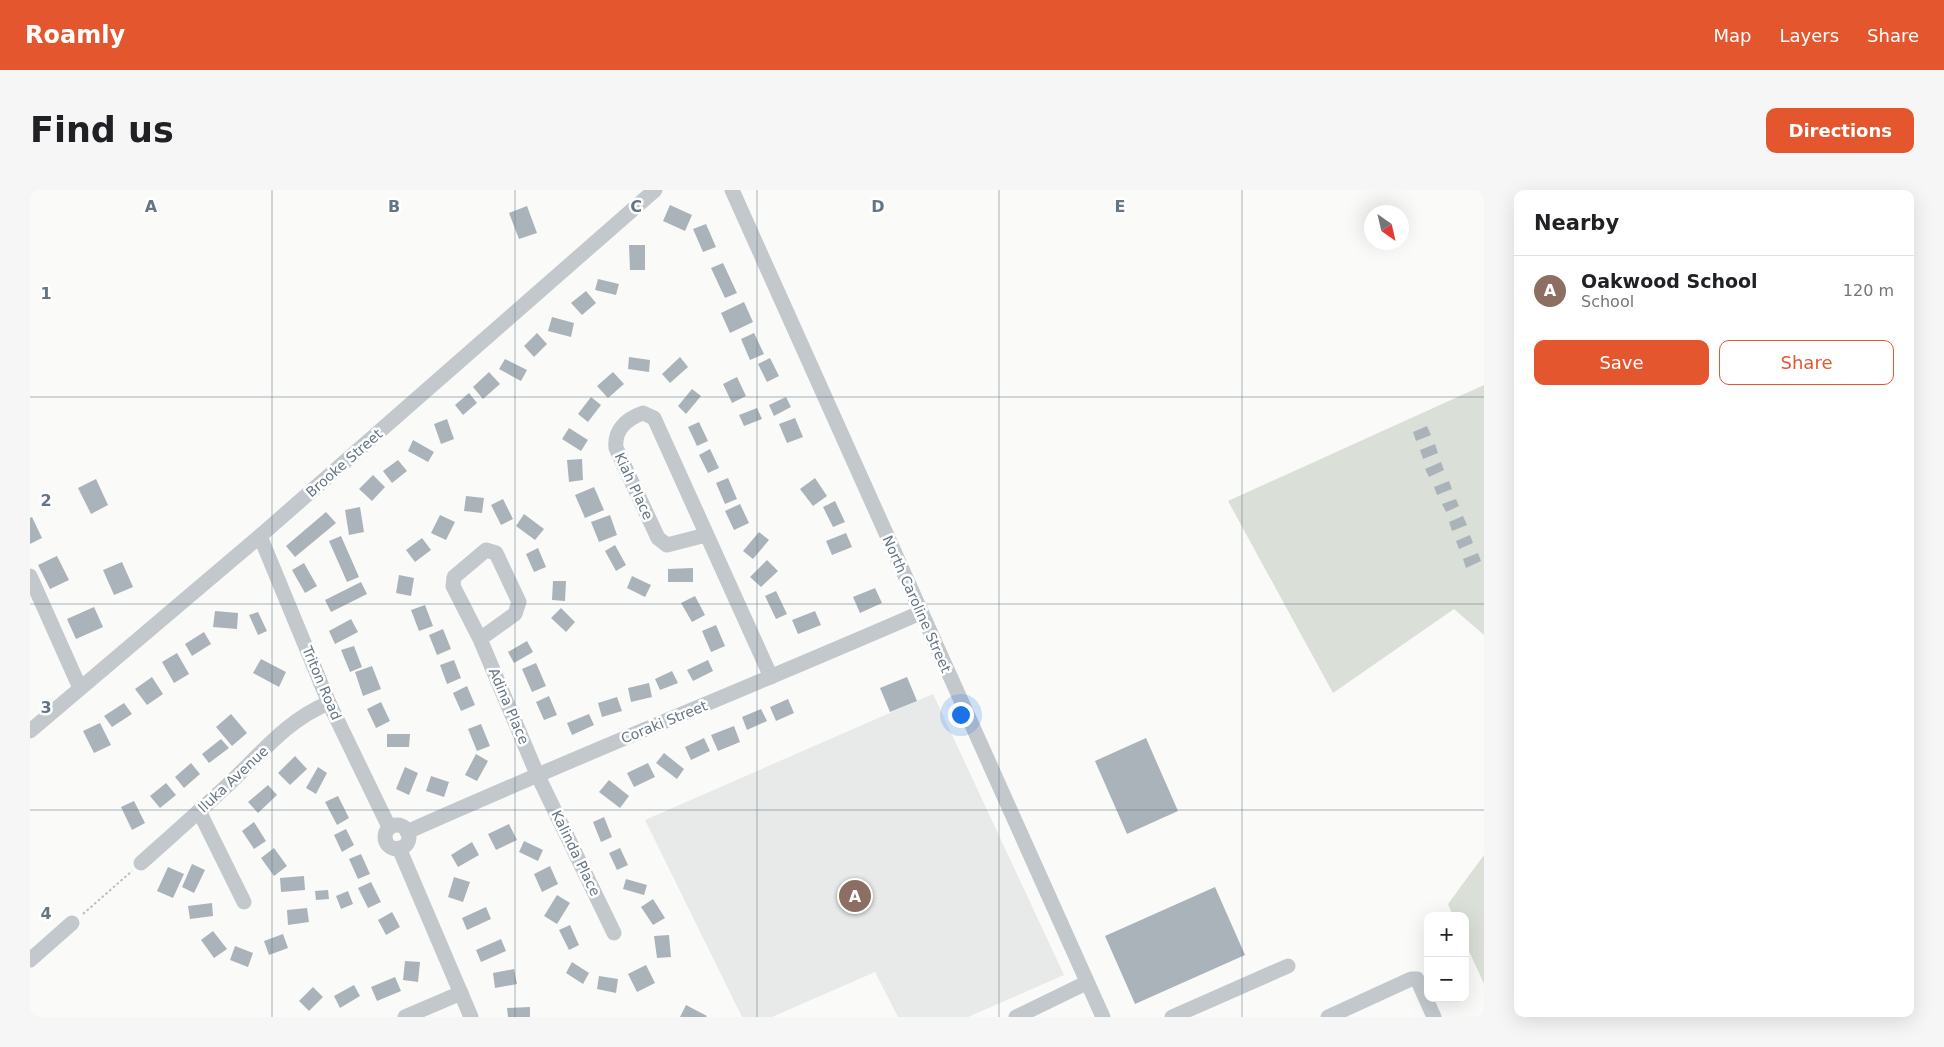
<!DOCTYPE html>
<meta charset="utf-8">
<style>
:root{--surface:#fff;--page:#f6f6f6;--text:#202124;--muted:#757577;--line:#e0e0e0;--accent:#e4572e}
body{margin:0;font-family:"DejaVu Sans",sans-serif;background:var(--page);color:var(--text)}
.controls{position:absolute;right:15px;bottom:15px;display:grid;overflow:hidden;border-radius:10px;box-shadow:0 5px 20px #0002}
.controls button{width:45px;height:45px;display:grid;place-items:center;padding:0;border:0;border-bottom:1px solid var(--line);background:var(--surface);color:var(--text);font:25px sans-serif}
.compass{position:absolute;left:1334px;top:15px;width:45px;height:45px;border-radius:50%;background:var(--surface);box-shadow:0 5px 20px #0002;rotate:146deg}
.you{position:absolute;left:930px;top:524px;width:18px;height:18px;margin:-12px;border:4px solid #fff;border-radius:50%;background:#1a73e8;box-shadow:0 0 0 8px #1a73e833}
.badge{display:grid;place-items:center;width:32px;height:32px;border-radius:50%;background:var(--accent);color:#fff;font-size:16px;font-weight:700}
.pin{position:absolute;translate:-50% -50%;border:2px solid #fff;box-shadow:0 1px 5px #0006}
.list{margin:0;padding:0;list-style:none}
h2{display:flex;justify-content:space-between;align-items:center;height:65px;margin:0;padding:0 20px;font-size:21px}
h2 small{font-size:16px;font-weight:400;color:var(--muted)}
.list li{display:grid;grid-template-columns:32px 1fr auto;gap:15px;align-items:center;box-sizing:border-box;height:70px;padding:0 20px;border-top:1px solid var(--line)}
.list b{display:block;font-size:19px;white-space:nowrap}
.list p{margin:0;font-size:16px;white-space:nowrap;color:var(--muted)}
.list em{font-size:16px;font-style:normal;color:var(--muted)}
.actions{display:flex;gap:10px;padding:15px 20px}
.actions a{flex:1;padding:11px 0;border:1px solid var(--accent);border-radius:10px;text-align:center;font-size:18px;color:var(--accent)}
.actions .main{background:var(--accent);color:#fff}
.map{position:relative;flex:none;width:1454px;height:827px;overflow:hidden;border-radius:10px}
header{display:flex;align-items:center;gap:30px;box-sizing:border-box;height:70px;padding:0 25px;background:var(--accent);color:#fff}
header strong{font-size:24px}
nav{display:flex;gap:28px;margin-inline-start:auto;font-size:18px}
.intro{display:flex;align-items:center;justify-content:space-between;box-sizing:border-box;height:120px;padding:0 30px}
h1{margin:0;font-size:35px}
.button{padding:12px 22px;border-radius:10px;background:var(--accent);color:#fff;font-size:18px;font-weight:700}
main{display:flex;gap:30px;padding:0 30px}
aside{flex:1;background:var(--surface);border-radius:10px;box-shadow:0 5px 20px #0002}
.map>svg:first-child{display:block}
</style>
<header>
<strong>Roamly</strong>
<nav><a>Map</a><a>Layers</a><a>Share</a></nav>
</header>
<div class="intro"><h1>Find us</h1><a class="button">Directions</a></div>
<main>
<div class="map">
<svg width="1454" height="827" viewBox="0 0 1454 827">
<rect width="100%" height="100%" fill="#fafaf8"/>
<!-- built -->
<path fill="#e8e9e9" d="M903,504L1034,785L938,827H868L845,782L742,827H712L615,630Z"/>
<!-- green -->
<g fill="#dadfd7">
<path d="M1454,195V445L1424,419L1303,503L1198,311Z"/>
<path d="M1454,665V794L1435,752V726H1423L1418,714Z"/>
</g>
<!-- building -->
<g fill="#aab3b9">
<path d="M640,15L662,25L655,41L633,31Z"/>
<path d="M497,16L507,43L489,49L479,23Z"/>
<path d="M676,34L686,57L673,62L663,39Z"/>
<path d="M599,55H615V80H600Z"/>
<path d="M693,73L707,103L695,108L681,78Z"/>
<path d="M568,89L589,94L586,105L565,100Z"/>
<path d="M556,101L566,113L552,125L541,113Z"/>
<path d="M714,112L723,132L700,143L691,123Z"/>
<path d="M522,127L544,133L541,147L518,141Z"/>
<path d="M507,143L517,154L504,167L494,156Z"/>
<path d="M724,143L734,164L720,170L711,149Z"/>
<path d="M599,167L620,170L619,182L598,179Z"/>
<path d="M650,167L658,177L640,193L632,184Z"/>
<path d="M740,168L749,186L737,192L728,174Z"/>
<path d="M475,169L497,180L491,191L469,179Z"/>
<path d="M459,182L470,194L453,209L443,197Z"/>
<path d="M583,182L594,194L578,208L567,196Z"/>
<path d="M707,187L716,206L702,213L693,194Z"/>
<path d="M662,199L671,206L656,224L648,216Z"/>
<path d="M439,203L447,213L433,225L425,215Z"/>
<path d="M561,207L571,215L558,232L548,224Z"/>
<path d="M756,207L761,217L744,226L739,215Z"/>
<path d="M727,218L732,229L714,236L709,225Z"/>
<path d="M765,228L773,247L757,253L749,234Z"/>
<path d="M417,229L424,249L411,254L404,234Z"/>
<path d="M669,232L678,251L667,256L658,237Z"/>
<path d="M1397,236L1401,245L1386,251L1383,242Z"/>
<path d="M539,238L558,250L551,261L532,249Z"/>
<path d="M383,250L404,262L398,272L378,261Z"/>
<path d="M1405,254L1408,263L1393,269L1390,260Z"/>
<path d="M680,259L689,278L678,283L669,265Z"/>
<path d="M552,269L553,290L539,292L537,270Z"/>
<path d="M368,270L377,281L362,293L353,281Z"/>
<path d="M1411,272L1414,280L1399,287L1395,279Z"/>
<path d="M343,285L355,297L342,311L329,299Z"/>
<path d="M698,288L707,309L695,314L686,293Z"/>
<path d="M785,288L797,306L783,316L770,299Z"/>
<path d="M66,289L78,315L61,324L48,298Z"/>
<path d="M1419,291L1422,299L1407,305L1404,297Z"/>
<path d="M564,297L574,320L555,328L545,305Z"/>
<path d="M436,306L454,308L452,323L434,321Z"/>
<path d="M473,309L483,329L471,335L461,315Z"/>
<path d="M1426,309L1429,316L1416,322L1412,314Z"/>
<path d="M805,311L815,332L803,337L793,317Z"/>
<path d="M710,314L719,333L704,340L695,321Z"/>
<path d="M330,317L334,342L319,345L315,320Z"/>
<path d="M296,322L306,333L265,367L256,356Z"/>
<path d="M494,324L514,339L505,350L486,336Z"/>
<path d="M410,325L425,332L416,350L401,343Z"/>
<path d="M580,325L587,345L569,352L561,332Z"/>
<path d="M1433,326L1437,335L1422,341L1419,332Z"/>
<path d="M2,327L12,348L0,354V328Z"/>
<path d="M729,342L739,350L723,369L713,361Z"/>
<path d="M816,343L822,357L802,365L796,351Z"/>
<path d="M1440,345L1443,353L1429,359L1426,351Z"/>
<path d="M311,346L329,387L317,392L299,351Z"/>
<path d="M392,348L401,360L385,372L376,360Z"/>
<path d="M585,355L596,375L586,381L575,361Z"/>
<path d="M508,358L516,377L504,382L496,364Z"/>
<path d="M1448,363L1451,371L1436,378L1433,369Z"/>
<path d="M27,366L39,390L20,399L8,375Z"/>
<path d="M737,370L748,381L731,397L720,387Z"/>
<path d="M92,372L103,397L84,405L73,380Z"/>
<path d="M274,373L287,396L275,403L262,380Z"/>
<path d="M663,378V392H638V379Z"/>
<path d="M369,385L384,388L381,406L366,403Z"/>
<path d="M602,386L621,395L615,407L597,398Z"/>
<path d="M523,391H536L535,411L522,410Z"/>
<path d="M331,392L337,404L301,422L295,410Z"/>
<path d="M845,398L852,413L830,423L823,407Z"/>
<path d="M746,401L757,424L746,429L735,406Z"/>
<path d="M665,406L675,425L662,432L651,413Z"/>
<path d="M395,415L403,436L389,441L381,420Z"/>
<path d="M64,417L73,437L46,449L37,429Z"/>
<path d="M531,418L545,432L536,442L521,428Z"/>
<path d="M185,421L208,423L207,439L183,437Z"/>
<path d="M785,421L791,435L768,444L762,430Z"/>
<path d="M228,422L237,441L228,445L219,425Z"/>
<path d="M321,429L328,442L305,454L299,441Z"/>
<path d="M686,435L695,456L681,462L672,441Z"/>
<path d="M413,439L421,459L407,465L399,445Z"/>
<path d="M174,442L181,454L162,466L155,454Z"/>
<path d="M497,451L503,462L484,473L478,462Z"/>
<path d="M324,456L332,477L320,482L311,460Z"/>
<path d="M147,463L159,484L144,493L132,472Z"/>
<path d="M231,469L256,482L249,497L223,483Z"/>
<path d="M424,470L431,488L417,494L410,475Z"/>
<path d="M678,470L683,481L663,491L657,480Z"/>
<path d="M506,473L516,496L502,502L492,479Z"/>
<path d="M342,476L351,499L333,506L325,482Z"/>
<path d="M642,481L648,493L630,500L625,489Z"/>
<path d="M122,487L133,504L117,515L105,499Z"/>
<path d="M877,487L887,511L860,522L850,498Z"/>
<path d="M619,493L622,507L601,512L598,498Z"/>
<path d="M437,496L445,515L431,521L423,503Z"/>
<path d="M519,506L527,525L514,530L506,512Z"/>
<path d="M587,507L592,521L572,527L568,513Z"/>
<path d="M758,509L764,523L746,531L740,517Z"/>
<path d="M351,512L360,531L346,538L337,519Z"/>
<path d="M94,513L102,524L82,537L74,526Z"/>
<path d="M731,519L737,531L717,540L712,527Z"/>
<path d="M201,524L217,543L202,556L186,537Z"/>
<path d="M559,524L564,535L542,545L537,533Z"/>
<path d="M70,533L81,555L64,563L53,541Z"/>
<path d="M451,534L460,556L447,561L438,539Z"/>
<path d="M704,536L710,552L688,561L681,545Z"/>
<path d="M357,544H380L379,557H357Z"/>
<path d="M674,548L680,561L661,570L655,557Z"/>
<path d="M1116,548L1148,621L1097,644L1065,571Z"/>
<path d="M191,549L199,558L179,573L172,564Z"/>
<path d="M634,563L654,579L647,589L626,573Z"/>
<path d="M446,564L458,571L447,591L435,585Z"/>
<path d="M265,566L277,579L260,595L248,583Z"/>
<path d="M161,573L170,584L154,598L145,587Z"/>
<path d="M618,573L625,587L604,597L597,583Z"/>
<path d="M288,577L297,583L286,604L276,598Z"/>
<path d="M375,577L388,583L379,605L366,599Z"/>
<path d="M401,586L419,592L414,607L396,601Z"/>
<path d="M579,590L599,606L590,618L569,602Z"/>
<path d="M136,593L146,605L130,618L120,606Z"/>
<path d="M238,595L247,605L228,623L218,612Z"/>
<path d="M308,606L319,628L307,635L295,612Z"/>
<path d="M104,611L115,633L102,640L91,617Z"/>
<path d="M574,627L582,647L571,652L563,632Z"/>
<path d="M224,632L236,651L224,659L212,641Z"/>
<path d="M479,634L487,650L466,660L458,644Z"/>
<path d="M316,639L324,655L312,662L304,645Z"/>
<path d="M494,651L513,660L508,671L489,662Z"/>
<path d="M442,652L449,665L428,677L421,665Z"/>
<path d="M244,658L257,676L244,686L231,668Z"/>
<path d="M590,658L598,675L587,680L579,663Z"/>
<path d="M331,664L340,684L328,689L319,669Z"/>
<path d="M162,674L175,680L164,703L152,697Z"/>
<path d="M520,676L528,694L512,702L504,684Z"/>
<path d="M138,677L154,684L143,708L127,701Z"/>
<path d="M274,686L275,700L251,702L250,688Z"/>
<path d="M424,687L440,692L433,712L418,707Z"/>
<path d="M596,689L617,695L614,705L593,699Z"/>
<path d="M341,692L351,712L338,718L328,698Z"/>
<path d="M1185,697L1215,765L1105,814L1075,746Z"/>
<path d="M298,700L299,709L286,710L285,701Z"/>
<path d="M318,701L323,714L311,719L306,706Z"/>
<path d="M527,705L540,713L527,734L514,726Z"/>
<path d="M623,709L635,728L623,735L611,717Z"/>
<path d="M182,713L183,726L160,729L158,716Z"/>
<path d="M456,717L461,729L437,740L432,728Z"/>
<path d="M277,718L279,732L258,735L257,720Z"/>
<path d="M362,722L370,737L356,745L348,730Z"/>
<path d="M540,735L549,755L539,760L529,740Z"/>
<path d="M183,741L197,759L184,768L171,750Z"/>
<path d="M253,744L258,758L239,765L234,751Z"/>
<path d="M639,745L641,767L627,768L624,746Z"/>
<path d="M471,749L476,761L451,772L446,760Z"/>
<path d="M205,756L223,763L218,777L200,770Z"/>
<path d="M375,771L390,772L388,792L373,790Z"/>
<path d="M542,772L559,783L553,794L536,783Z"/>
<path d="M616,775L625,793L607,802L598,784Z"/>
<path d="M484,779L487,794L465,798L463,783Z"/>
<path d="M569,786L588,789L586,803L567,799Z"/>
<path d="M365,787L371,801L347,811L341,797Z"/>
<path d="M324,795L330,806L310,818L304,806Z"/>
<path d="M283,797L293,807L279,821L269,811Z"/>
<path d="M656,815L677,826L676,827H650Z"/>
<path d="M500,817V827H478L477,818Z"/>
</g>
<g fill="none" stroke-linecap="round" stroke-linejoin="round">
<!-- path -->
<path stroke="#bbbfc2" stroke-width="2" stroke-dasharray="2.5 2.5" stroke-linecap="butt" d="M53,724L102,681"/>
<!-- minor -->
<g stroke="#c3c8cc" stroke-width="15">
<path d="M702,0L1073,827"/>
<path d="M676,345L637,355L628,348L586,258C584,240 596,229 613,223L624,228L741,487"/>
<path d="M230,346L299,513L359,637"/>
<path d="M0,386L50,498"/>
<path d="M450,449L485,424L489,412L466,363L456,360L424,387L423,396L450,449L507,584L584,743"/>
<path d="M0,541L230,346L625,0"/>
<path d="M169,621L214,712"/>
<circle cx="367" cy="647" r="12"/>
<path d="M377,642C547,566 720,497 890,423"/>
<path d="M369,658L441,827"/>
<path d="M111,673C141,646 172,619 202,591C232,562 260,528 299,513"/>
<path d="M0,770L42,733"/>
<path d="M375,827L431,803"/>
<path d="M986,827L1056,793"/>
<path d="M1142,827L1258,776"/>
<path d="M1298,827L1381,789H1387L1404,827"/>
</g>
</g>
<!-- grid -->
<path fill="none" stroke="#657683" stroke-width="1" stroke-opacity="0.55" d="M242,0V827M485,0V827M727,0V827M969,0V827M1212,0V827M0,207H1454M0,414H1454M0,620H1454"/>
<g text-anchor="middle" stroke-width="5" stroke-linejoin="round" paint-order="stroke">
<!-- street labels -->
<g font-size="14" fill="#657683" stroke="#fff">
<text transform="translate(314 273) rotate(-41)" y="5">Brooke Street</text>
<text transform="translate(604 296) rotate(65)" y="5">Kiah Place</text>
<text transform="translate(887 414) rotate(66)" y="5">North Caroline Street</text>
<text transform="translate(292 493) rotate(67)" y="5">Triton Road</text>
<text transform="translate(479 516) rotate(67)" y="5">Adina Place</text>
<text transform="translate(634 532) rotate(-22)" y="5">Coraki Street</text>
<text transform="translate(203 589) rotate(-43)" y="5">Iluka Avenue</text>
<text transform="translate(546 663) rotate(64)" y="5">Kalinda Place</text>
</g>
</g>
<g font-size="16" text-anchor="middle" font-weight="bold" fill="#657683" stroke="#fff" stroke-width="5" stroke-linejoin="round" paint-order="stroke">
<text x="121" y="22">A</text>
<text x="364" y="22">B</text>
<text x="606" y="22">C</text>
<text x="848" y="22">D</text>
<text x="1090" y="22">E</text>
<text x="16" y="109">1</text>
<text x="16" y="316">2</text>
<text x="16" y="523">3</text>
<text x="16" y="729">4</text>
</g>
</svg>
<div class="controls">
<button>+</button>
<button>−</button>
</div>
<svg class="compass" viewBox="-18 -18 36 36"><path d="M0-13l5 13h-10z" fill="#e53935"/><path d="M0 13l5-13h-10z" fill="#757577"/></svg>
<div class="you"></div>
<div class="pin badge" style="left:825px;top:706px;background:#8d6e63">A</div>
</div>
<aside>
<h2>Nearby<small></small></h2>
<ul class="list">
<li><span class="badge" style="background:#8d6e63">A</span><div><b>Oakwood School</b><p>School</p></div><em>120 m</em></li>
</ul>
<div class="actions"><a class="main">Save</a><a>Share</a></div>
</aside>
</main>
